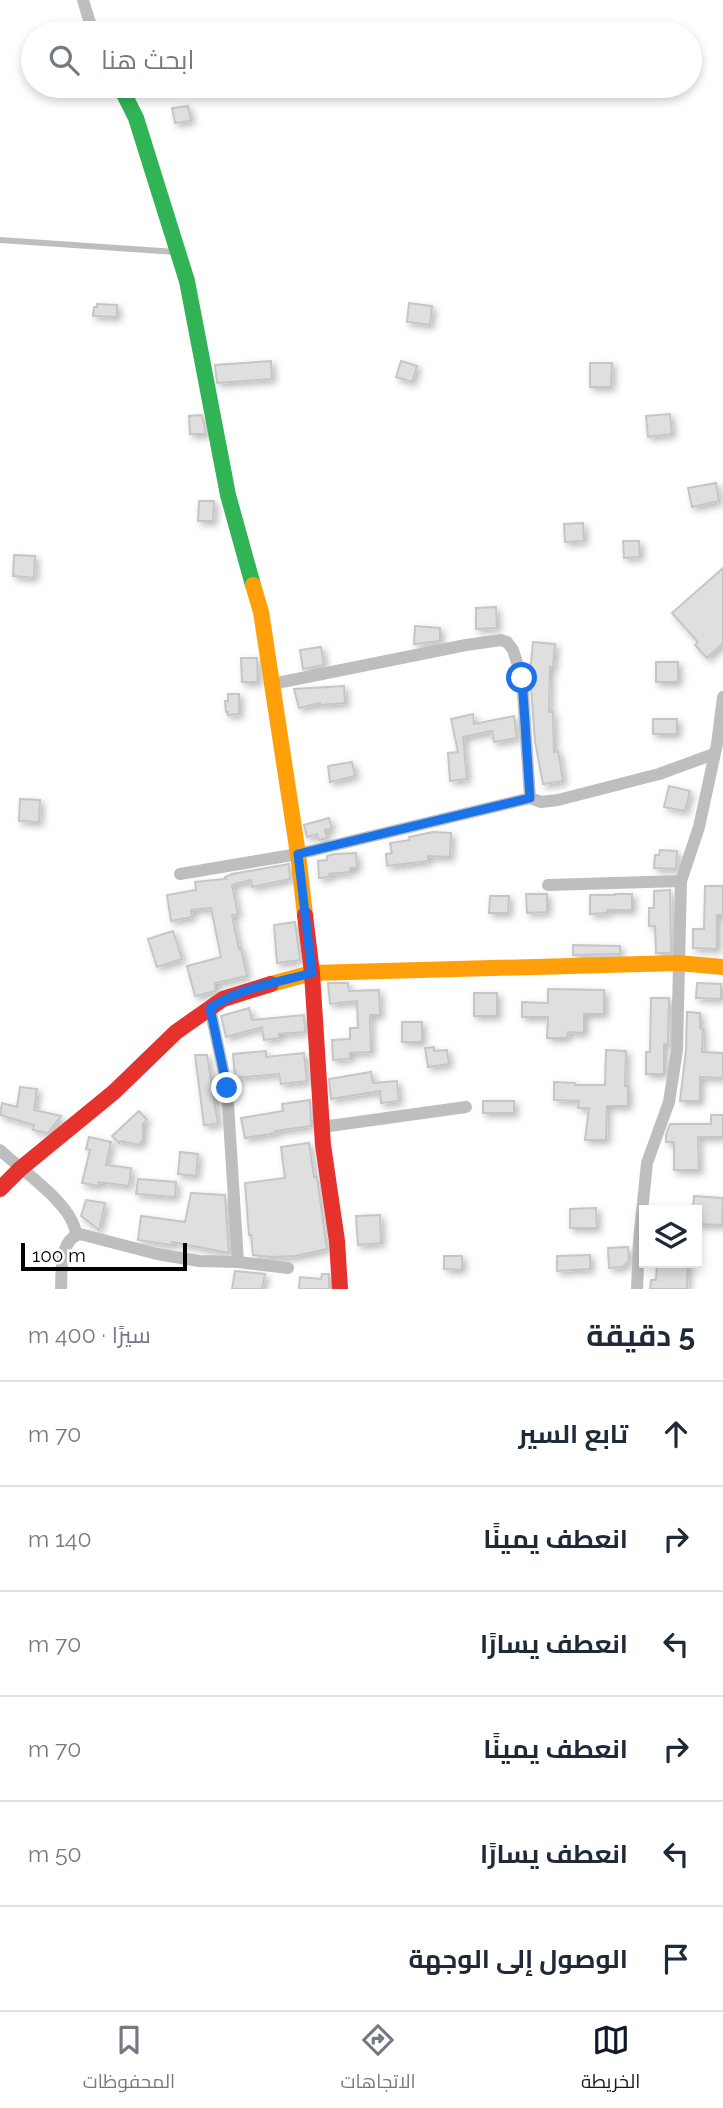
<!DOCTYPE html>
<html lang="ar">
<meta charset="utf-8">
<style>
:root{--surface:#fff;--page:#f6f6f7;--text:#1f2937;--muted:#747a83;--line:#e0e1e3;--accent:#111827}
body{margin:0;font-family:Raleway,Cairo,sans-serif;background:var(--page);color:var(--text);direction:rtl}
.controls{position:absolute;right:21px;bottom:21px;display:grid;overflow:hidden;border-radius:0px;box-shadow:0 4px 10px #0003}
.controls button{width:63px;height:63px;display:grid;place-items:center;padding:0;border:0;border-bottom:2px solid var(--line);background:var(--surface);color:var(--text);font:35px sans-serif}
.scale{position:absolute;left:21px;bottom:18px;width:166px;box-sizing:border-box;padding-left:7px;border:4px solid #000;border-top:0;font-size:19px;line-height:24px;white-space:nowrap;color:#000;-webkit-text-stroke:5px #fff;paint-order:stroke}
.stop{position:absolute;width:21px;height:21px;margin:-16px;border:5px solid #1a73e8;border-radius:50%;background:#fff}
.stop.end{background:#1a73e8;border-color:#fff;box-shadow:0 2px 7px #0008}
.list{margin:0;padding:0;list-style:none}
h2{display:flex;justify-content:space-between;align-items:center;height:91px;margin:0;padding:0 28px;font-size:30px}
h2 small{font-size:23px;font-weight:400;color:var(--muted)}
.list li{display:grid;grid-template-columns:46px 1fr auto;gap:21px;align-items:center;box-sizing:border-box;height:105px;padding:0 28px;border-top:2px solid var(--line)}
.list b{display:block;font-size:26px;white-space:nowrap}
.list em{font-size:23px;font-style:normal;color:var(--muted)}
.icon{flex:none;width:38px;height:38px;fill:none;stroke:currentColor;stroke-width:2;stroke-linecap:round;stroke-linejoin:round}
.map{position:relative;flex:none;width:723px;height:1289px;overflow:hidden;direction:ltr}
.search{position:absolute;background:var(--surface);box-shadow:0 4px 10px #0003;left:21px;right:21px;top:21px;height:77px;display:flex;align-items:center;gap:18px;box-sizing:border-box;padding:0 24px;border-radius:38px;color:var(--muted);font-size:26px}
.sheet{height:721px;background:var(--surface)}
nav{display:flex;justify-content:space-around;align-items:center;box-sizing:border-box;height:98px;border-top:2px solid var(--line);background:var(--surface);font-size:19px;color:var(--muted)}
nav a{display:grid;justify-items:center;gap:4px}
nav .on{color:var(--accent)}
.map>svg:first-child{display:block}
</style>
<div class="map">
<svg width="723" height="1289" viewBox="0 0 723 1289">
<defs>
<filter id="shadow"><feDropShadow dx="3.5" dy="3.5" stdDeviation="3.5" flood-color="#0004"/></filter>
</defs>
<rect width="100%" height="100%" fill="#fff"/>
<!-- building -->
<g fill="#dfdfdf" stroke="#c6c6c6" stroke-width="2" filter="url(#shadow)">
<path d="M188,106L191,121L175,123L172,108Z"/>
<path d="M409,303L432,306L430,325L407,322Z"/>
<path d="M97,304L117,305V317L93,316L94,307H97Z"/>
<path d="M271,361L272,379L217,383L215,365Z"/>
<path d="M401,361L417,366L412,382L396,377Z"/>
<path d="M590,363H612L611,387H590Z"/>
<path d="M670,414L672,434L648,437L646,416Z"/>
<path d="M202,415L206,434H190L189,416Z"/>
<path d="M716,483L719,501L692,507L688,488Z"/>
<path d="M199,501H214L213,521H198Z"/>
<path d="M583,523L584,541L565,542L564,524Z"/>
<path d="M623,541H639L640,557L624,558Z"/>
<path d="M14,555L35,556L34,578L13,576Z"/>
<path d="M723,568V643L707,658L695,645L698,642L672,613Z"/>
<path d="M496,607L497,628L476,629V608Z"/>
<path d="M415,626L440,628V641L414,644Z"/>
<path d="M533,642L555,644L553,668L550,667L549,712H553L554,752L558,751L563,781L543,784L535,741L530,675Z"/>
<path d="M321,647L324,665L303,669L300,650Z"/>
<path d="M241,658H257L258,682H242Z"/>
<rect x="656" y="662" width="22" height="20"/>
<path d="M344,686L345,703L320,705V703L299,708L294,689Z"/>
<path d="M228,694H239V714L228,715V712H226L225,701H228Z"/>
<path d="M473,714L474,724L514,716L517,738L494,742L492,731L463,737L467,779L450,781L448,753L458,752L451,719Z"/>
<rect x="653" y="719" width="24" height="15"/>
<path d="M352,762L355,776L330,782L328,766Z"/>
<path d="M669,786L690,791L685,811L664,807Z"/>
<path d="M20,799L40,800L39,822L19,821Z"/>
<path d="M329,818L332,828L325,830L327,838L319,840L317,834L307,837L304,825Z"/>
<path d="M433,832L451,833L450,857L428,856V861L387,866L386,854L392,853L390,843L410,840L409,837Z"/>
<path d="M660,850L677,851L676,869L654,868L655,855H659Z"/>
<path d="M356,853L357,868H350V872L329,874L330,877L319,878L318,861L327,860V856L334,854Z"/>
<path d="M289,864L290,879L252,887L251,880L232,885L238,914L232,915L239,949L241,948L247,976L215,983V991L195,996L187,966L221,957L211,908L191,910L192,917L171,921L167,895L196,890L195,882L226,879L225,877L232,874Z"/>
<path d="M705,886H723V915H717V949L693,948V929H704Z"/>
<path d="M670,890L671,953H656L655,926H649V908H654V891Z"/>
<path d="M526,894H547V912L527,913Z"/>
<path d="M615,894H632V910H607L608,913L590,914V895H615Z"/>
<path d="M490,896H509L508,913H489Z"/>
<path d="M295,922L300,960L277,963L274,925Z"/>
<path d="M173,931L182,959L157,967L148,939Z"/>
<path d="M573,945L620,946V954L573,955Z"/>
<path d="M328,983H348L349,991L379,990L380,1015H370L371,1052L350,1053V1059L333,1060L332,1040L350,1039V1028H358L357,1001L330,1004Z"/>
<path d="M697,983L721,984V999L696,998Z"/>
<path d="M548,989L604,990V1014H584V1033L568,1032L567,1038H547L548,1017H522V1002L548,1003Z"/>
<rect x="474" y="993" width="23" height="23"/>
<path d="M651,998H669L668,1044H664V1074H646V1052H650Z"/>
<path d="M249,1008L252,1020L304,1015L305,1032L279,1034V1038L264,1040L262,1027L226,1037L221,1016Z"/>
<path d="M687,1012L700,1013V1028L703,1029L702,1052L723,1053V1078L700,1077V1101H680L686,1050Z"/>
<rect x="402" y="1022" width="20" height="20"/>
<path d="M434,1047V1051L447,1050L449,1064L428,1067L425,1048Z"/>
<path d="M606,1050L626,1051L625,1086H628V1106H607L606,1140H585L589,1108H578L579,1101L554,1100V1082L575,1083V1085H605Z"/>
<path d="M266,1051V1057L304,1053L307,1081L281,1084L279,1074L235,1078L233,1054Z"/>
<path d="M195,1055H207L218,1124L204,1125Z"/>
<path d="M371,1072L373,1083L397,1081L399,1101L381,1103L380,1091L331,1099L329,1079Z"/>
<path d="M20,1087L37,1089L34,1110L61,1116L48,1133L33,1130L34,1125L0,1115L2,1103L17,1107Z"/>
<path d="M310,1100L311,1126L275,1131L276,1133L245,1138L241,1118L283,1111L282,1104Z"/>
<rect x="483" y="1101" width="31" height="12"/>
<path d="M139,1111L147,1120L143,1124V1139L139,1145L121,1141L119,1143L112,1136Z"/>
<path d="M711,1115H723V1137H698L699,1170H674V1142H666V1135L670,1124H711Z"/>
<path d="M89,1137L111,1142L106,1165L131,1168L129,1186L99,1182L98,1186L82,1183L90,1150L86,1149Z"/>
<path d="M309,1143L314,1177H317L327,1249L295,1256L272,1257L253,1255L251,1235H249L245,1183L285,1178L281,1147Z"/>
<path d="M180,1152L198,1154L196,1176L178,1174Z"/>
<path d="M138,1179L176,1182L175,1197L136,1194Z"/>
<path d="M191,1193L225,1195L229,1253L172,1242L171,1245L138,1240L141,1216L185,1222Z"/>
<path d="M694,1196L723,1198L722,1225L697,1224V1210H693Z"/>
<path d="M86,1200L105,1203L99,1230L81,1216Z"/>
<path d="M596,1208L597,1228H570V1209Z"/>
<path d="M380,1215L381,1243L358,1245L356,1216Z"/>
<path d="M628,1247L629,1260L623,1267L609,1268L608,1248Z"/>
<path d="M590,1255V1269L557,1271V1256Z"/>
<path d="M444,1256H462V1270L444,1269Z"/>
<path d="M657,1263H688L687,1289H650L651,1280H656Z"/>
<path d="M235,1271L265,1274L262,1289H232Z"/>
<path d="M322,1274H329V1289H299L300,1277L321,1279Z"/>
</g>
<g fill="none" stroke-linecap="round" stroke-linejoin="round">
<!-- lane -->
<path stroke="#bebebe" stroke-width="6" d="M0,240L176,252"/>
<!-- street -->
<g stroke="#bebebe" stroke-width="12">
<path d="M83,0L89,20L95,33"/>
<path d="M530,798L541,802L558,800L659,774L714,754"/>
<path d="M180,874L298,854L530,798L522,678L513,650L507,642L501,640L466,645L272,684"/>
<path d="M548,885L681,881"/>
<path d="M210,1008L227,1088L238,1262"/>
<path d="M322,1127L466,1107"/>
<path d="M0,1150C22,1171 73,1204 76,1234"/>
<path d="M61,1289C62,1270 59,1240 80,1234L157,1254L199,1261L238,1262L288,1268"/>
<path d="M637,1289L639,1241L647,1163L669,1102L677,1050L681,881L699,827L717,744L723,697"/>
</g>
<!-- fast -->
<path stroke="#30b455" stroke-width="16" d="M120,86L136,118L187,281L228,495L253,585"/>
<!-- slow -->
<g stroke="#ff9f0a" stroke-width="16">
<path d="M253,585L261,612L298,854L305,915"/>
<path d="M271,984L312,973L678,963L723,967"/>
</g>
<!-- jam -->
<g stroke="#e5322d" stroke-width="16">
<path d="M305,915L312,973L323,1145L337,1241L340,1289"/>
<path d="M0,1189L20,1169L114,1092L176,1032L223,999L271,984"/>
</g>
</g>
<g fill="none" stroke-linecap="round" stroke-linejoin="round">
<!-- route -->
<path stroke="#1a73e8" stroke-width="9" d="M227,1088L210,1008C239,988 278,982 312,973L298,854L530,798L522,678"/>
</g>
</svg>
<div class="controls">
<button><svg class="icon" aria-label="layers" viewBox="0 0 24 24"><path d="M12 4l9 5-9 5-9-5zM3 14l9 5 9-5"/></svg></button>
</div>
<div class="scale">100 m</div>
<div class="stop" style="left:522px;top:678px"></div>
<div class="stop end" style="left:227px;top:1088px"></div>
<div class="search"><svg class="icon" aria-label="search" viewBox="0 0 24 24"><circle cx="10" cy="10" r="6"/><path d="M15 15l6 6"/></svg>ابحث هنا</div>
</div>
<section class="sheet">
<h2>5 دقيقة<small>سيرًا · 400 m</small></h2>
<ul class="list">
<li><svg class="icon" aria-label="ahead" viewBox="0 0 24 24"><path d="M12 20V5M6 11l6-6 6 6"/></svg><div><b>تابع السير</b></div><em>70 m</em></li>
<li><svg class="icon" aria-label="right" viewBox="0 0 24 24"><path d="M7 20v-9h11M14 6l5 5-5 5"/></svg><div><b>انعطف يمينًا</b></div><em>140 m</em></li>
<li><svg class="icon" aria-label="left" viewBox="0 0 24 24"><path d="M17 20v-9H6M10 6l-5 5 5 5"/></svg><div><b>انعطف يسارًا</b></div><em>70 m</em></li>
<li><svg class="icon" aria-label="right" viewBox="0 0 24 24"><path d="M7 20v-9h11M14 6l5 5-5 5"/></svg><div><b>انعطف يمينًا</b></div><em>70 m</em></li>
<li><svg class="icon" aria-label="left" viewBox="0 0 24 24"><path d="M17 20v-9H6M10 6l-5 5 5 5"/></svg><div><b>انعطف يسارًا</b></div><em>50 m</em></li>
<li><svg class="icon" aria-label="arrive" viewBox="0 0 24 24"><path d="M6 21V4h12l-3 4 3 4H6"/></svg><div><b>الوصول إلى الوجهة</b></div></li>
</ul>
</section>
<nav>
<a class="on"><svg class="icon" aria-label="map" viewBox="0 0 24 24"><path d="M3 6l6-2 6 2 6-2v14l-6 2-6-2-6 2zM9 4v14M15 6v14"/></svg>الخريطة</a>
<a><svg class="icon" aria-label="directions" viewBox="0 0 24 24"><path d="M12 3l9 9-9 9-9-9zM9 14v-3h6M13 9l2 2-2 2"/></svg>الاتجاهات</a>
<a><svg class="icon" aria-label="saved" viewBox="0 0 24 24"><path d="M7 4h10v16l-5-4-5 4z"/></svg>المحفوظات</a>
</nav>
